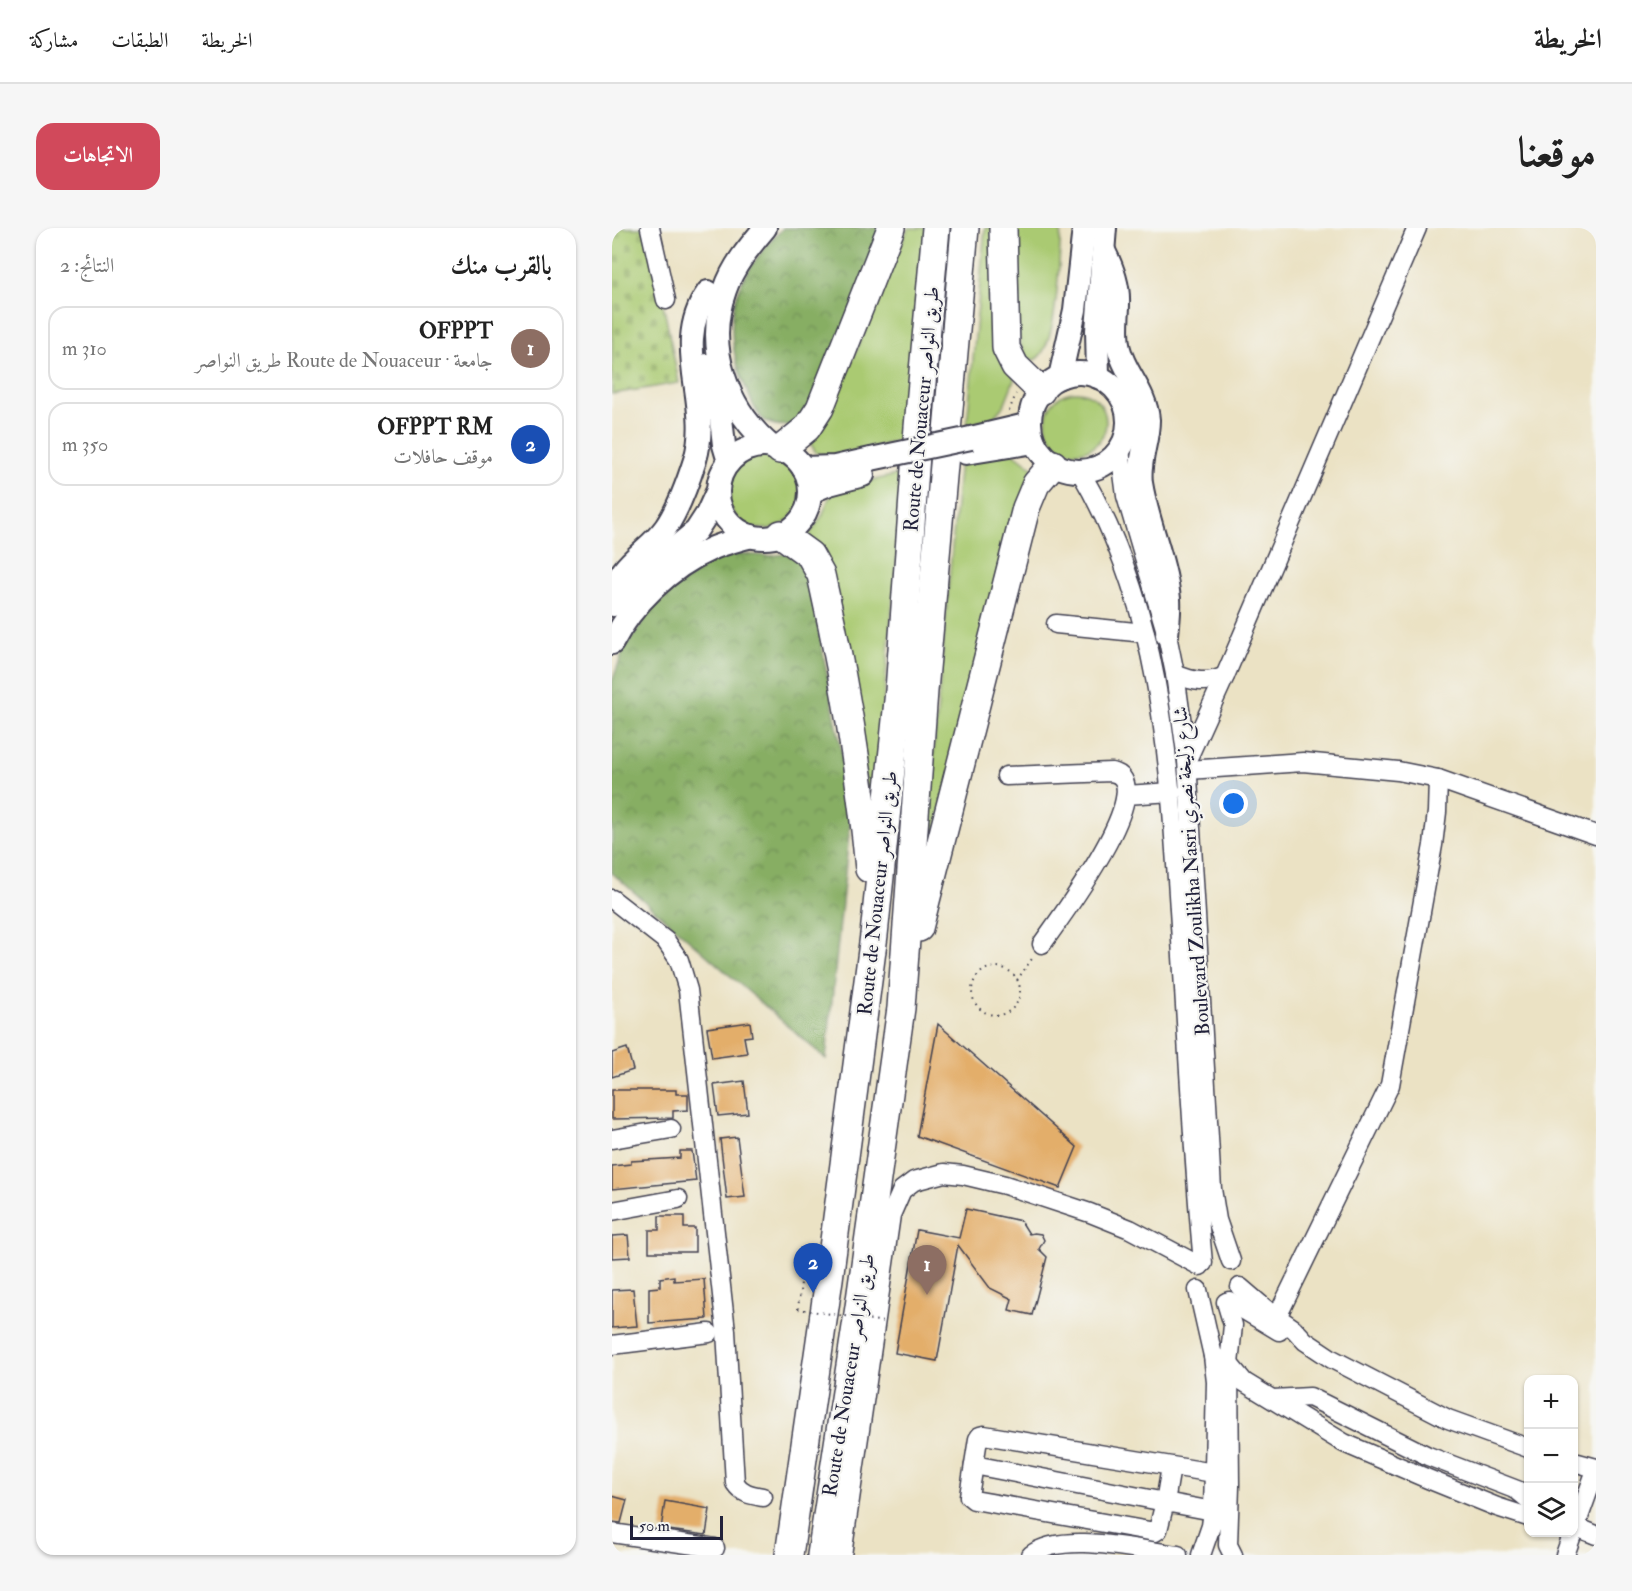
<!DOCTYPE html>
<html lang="ar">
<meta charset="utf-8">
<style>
:root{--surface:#fff;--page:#f6f6f6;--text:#222;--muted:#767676;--line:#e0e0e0;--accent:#d1495b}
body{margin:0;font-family:"IM FELL Double Pica",Amiri,serif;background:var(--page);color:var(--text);direction:rtl}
.controls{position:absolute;right:18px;bottom:18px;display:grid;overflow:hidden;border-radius:12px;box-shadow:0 2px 4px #0004}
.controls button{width:54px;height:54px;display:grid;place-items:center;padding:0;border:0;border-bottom:2px solid var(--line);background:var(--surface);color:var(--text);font:30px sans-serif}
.scale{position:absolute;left:18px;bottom:15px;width:93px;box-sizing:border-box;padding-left:6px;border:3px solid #22223b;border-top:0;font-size:16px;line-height:21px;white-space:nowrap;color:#22223b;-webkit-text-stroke:4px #f6f6f2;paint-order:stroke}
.you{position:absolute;left:622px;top:576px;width:21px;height:21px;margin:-15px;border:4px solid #fff;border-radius:50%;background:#1a73e8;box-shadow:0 0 0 9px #1a73e833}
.badge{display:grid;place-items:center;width:39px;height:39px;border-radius:50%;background:var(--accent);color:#fff;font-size:20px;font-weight:700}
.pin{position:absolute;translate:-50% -50px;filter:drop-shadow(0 2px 3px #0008)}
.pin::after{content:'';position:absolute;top:32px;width:21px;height:18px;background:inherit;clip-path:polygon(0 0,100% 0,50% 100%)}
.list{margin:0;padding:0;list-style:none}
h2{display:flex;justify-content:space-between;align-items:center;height:78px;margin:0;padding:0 24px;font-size:26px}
h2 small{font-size:20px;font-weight:400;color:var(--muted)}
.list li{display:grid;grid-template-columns:39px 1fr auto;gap:18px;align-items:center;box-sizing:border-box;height:84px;margin:0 12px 12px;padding:0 12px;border:2px solid var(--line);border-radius:18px}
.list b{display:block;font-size:22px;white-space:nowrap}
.list p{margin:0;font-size:20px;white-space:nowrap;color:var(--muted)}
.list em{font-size:20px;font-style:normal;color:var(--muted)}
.icon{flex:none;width:33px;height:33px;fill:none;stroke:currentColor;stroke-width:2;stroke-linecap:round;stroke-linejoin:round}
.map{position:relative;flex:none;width:984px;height:1327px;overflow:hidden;direction:ltr;border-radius:18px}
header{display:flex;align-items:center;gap:36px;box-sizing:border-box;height:84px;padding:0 30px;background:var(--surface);border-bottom:2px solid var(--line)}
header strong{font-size:28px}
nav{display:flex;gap:33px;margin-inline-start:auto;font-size:21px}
.intro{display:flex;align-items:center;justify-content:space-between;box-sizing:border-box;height:144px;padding:0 36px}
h1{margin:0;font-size:42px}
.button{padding:15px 27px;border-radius:18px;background:var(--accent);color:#fff;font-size:21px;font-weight:700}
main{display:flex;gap:36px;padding:0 36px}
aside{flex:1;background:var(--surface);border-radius:18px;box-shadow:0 2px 4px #0004}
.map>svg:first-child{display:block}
</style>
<header>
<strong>الخريطة</strong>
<nav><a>الخريطة</a><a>الطبقات</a><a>مشاركة</a></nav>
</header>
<div class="intro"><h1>موقعنا</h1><a class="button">الاتجاهات</a></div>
<main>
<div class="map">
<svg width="984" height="1327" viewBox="0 0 984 1327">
<defs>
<pattern id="forest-crowns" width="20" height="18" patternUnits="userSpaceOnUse" patternTransform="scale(1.5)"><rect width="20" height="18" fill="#87ae64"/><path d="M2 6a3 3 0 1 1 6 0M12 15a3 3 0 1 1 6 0" fill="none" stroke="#6e8d54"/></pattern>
<pattern id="cemetery-stones" width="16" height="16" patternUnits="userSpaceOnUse" patternTransform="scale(1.5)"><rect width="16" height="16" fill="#aaca72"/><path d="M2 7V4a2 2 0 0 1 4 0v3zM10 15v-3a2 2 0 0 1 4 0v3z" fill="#92ad64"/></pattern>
</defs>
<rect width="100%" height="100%" fill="#f6f6f2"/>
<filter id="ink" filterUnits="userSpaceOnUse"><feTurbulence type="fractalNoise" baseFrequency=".0167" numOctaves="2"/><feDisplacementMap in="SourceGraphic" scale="12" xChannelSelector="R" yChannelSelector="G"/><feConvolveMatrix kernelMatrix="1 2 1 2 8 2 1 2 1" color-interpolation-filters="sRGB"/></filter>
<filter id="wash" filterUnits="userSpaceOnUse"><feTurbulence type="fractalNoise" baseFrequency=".008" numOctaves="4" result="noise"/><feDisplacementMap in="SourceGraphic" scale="24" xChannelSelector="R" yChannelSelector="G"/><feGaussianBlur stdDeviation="1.35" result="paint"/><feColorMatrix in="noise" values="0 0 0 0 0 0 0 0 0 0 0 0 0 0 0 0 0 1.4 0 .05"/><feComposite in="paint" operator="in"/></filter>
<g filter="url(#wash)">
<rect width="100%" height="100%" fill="#ebe2c4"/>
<!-- green -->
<g fill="#aaca72" stroke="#667656" stroke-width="1.5">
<path d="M296,0H315L296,210C271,216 229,232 204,225L197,213L216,190Z"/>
<path d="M373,0H384L402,152L392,177L381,190L355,197Z"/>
<path d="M405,0H449C447,25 447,122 422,132L413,129C399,97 405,36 405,0Z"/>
<circle cx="464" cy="194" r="30"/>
<path d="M400,224L421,240L310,653L348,232Z"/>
<circle cx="152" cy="264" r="37"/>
<path d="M293,245L261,585L195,310L210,288L217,270L223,265L249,255Z"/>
</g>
<!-- forest -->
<g fill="url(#forest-crowns)" stroke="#546850" stroke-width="1.5">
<path d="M171,0H274L197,183L182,197C173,198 162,198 155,194C145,188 141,177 137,167C121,134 114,100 126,64C135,39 153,19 171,0Z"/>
<path d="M129,326L157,328L173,326L185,330L196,346L229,520L239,586L214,831L0,645V454L11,423L38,383L62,361L102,332L116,327Z"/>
</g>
<!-- cemetery -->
<path fill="url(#cemetery-stones)" stroke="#667656" stroke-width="1.5" d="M0,0H36L67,155L0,166Z"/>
<g id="blocks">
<!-- building -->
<g fill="#e3ae6b">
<path d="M138,794L140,808L132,809L135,825L100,830L95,800Z"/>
<path d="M326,796L465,919L448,960L305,908Z"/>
<path d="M15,820L21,842L0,849V825Z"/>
<path d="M132,853L136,885L106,888L102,857Z"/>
<path d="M0,862H64V866H76V882L61,883V890L0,891Z"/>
<path d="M125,909L133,969L115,971L108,911Z"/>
<path d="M68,923H80L84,953L0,961V938L19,936V933L68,930Z"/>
<path d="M354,981L409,993L417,1006L422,1005L429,1006L432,1012L427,1021L435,1029L420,1087L397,1082L400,1071L378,1060L346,1017L325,1133L283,1125L305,1002L347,1010Z"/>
<path d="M47,988H72V1000H83V1024H37V1002H47Z"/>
<path d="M16,1007L18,1029L0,1030V1008Z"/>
<path d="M62,1048V1053L92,1051L95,1091L37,1095V1060L48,1059V1050Z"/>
<path d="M21,1061L25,1098L0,1100V1062Z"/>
<path d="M0,1268L15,1272L9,1295L0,1294Z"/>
<path d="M53,1273L98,1281L94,1307L49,1301Z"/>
</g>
</g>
</g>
<g filter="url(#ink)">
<use href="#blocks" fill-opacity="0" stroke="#403f50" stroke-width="1.5"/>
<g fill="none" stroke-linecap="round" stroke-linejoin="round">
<defs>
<g id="minor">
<path d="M38,0L54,72"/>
<path d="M508,222L514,268L555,407L563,446L575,532L600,961L605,992L619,1033"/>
<path d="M468,243C549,381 557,527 567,682C575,799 580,918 591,1035"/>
<path d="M444,396L533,405"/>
<path d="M563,446C582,454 595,456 613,448"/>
<path d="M575,532L613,448L805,0"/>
<path d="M576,542L691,534L786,543L826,551L984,607"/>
<path d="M394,548L499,544C553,552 443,697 430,716"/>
<path d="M514,567L560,564"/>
<path d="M0,671L54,713L67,732L76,762L114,1103L123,1255C130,1266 140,1267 151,1269"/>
<path d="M0,911L59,901"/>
<path d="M0,983L66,971"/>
<path d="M628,1059L656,1083L682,1101L693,1113L720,1131L836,1191L916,1220"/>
<path d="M586,1062L601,1128L604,1154L601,1283L599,1298L589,1327"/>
<path d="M617,1073L667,1103"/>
<path d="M614,1074L621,1097L617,1136L618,1258L616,1317L621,1327"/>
<path d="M665,1089L778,857L821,617L825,584L826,551"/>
<path d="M0,1117L97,1105"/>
<path d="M601,1128L617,1136L632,1154L732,1215L816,1251L885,1279L916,1289"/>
<path d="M661,1171L698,1169L816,1228L905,1262L916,1271"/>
<path d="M962,1234L984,1240"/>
<path d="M362,1237L553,1274L559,1239"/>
<path d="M601,1283L553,1274L546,1302L543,1304L362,1272L357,1268L366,1211L368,1208L372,1207L602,1245"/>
<path d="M962,1298L984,1307"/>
<path d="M962,1303L984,1242"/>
<path d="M0,1305L103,1320"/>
<path d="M230,1327L279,987L290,962L302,953L332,945L351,947L393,957L478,985L518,1001L588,1038"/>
<path d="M419,1327C451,1302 528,1323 566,1327"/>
<path d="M953,1327L961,1304"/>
</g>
<g id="major">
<path d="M153,0C137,19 121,38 113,62C92,120 115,182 161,220"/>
<path d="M492,23C500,39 507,57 506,75C506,90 503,106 507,121C513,146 534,164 536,192C536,214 526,233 529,255C535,294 553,331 557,371C558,383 556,395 555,407"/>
<path d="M94,137L109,190L112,217L117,234"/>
<circle cx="467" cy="194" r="49"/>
<path d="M448,149L463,82L472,0"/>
<path d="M486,149L485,102L493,0"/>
<path d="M359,210L418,196"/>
<circle cx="152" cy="264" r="46"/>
<path d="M354,225L422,214"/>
<path d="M191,240L223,239L259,231"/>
<path d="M198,264L217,256L251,247"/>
<path d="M0,370C4,336 37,324 54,299C67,280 76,254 83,232C101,174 58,118 96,64"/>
<path d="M1,377L16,359L84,303L95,286L106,262"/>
<path d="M0,415C20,376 58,339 99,321C112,315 126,312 139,308"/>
</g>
<g id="highway">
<path d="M391,0L394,120L403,138L429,163"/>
<path d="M168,222L195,200L208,180L279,0"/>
<path d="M169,306L198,327L209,347C231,444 248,542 257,641"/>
<path d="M307,700L414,280L424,256L441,236"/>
<path d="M177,1327L217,1051L262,707L287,463L306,199L324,0"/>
<path d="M209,1327L247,1079L289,780L312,463L353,0"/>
</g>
</defs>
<!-- minor casing -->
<use href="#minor" stroke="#403f50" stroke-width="21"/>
<!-- major casing -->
<use href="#major" stroke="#403f50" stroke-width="26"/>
<!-- highway casing -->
<use href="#highway" stroke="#403f50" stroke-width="30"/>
<!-- path -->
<g stroke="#403f50" stroke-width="2" stroke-dasharray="1.5 4.5" stroke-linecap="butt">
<path d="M397,183L404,166"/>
<circle cx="384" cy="763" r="24"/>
<path d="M405,752L422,728"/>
<path d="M186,1081L190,1046L197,1048"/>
</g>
<!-- minor -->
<use href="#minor" stroke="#fff" stroke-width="18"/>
<!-- major -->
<use href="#major" stroke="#fff" stroke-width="22"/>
<!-- highway -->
<use href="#highway" stroke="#fff" stroke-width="27"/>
<defs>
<path id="major-bridge" d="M259,231L359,210"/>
</defs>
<!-- major-bridge casing -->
<use href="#major-bridge" stroke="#403f50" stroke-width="26" stroke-linecap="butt"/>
<!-- path-bridge -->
<path stroke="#403f50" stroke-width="2" stroke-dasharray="1.5 4.5" stroke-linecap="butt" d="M186,1081L273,1094"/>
<!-- major-bridge -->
<use href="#major-bridge" stroke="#fff" stroke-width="22"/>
</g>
</g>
<g text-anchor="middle" stroke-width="4.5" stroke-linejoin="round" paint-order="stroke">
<!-- street labels -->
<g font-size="20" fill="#22223b" stroke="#f6f6f2">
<text transform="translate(309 181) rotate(-85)" y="7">Route de Nouaceur طريق النواصر</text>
<text transform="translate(579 643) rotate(-94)" y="7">Boulevard Zoulikha Nasri شارع زليخة نصري</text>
<text transform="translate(265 665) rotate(-84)" y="7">Route de Nouaceur طريق النواصر</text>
<text transform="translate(236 1147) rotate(-81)" y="7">Route de Nouaceur طريق النواصر</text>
</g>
</g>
</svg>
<div class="controls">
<button>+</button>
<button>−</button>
<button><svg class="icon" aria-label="layers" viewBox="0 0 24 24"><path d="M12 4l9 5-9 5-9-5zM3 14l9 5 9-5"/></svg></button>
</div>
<div class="scale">50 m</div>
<div class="you"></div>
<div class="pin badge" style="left:315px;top:1067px;background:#8d6e63">1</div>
<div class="pin badge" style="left:201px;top:1065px;background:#1a4fb4">2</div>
</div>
<aside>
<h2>بالقرب منك<small>النتائج: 2</small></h2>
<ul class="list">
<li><span class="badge" style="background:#8d6e63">1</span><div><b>OFPPT</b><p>جامعة · Route de Nouaceur طريق النواصر</p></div><em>310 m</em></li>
<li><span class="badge" style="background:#1a4fb4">2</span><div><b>OFPPT RM</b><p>موقف حافلات</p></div><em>350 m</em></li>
</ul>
</aside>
</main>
